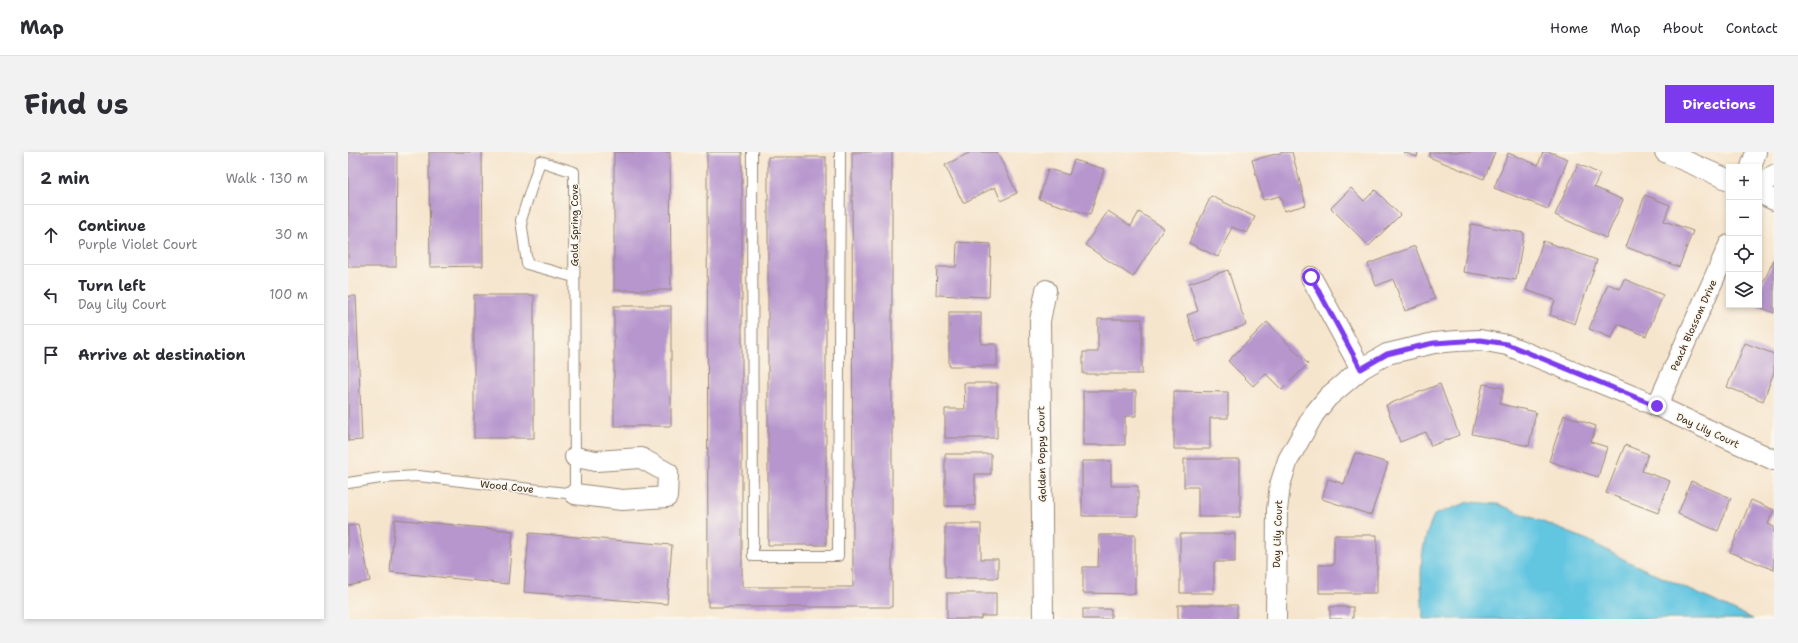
<!DOCTYPE html>
<meta charset="utf-8">
<style>
:root{--surface:#fff;--page:#f2f2f3;--text:#2b2b33;--muted:#7c7c81;--line:#e1e1e2;--accent:#7c3aed}
body{margin:0;font-family:"Shantell Sans",sans-serif;background:var(--page);color:var(--text)}
.controls{position:absolute;right:12px;top:12px;display:grid;overflow:hidden;border-radius:0px;box-shadow:0 2px 6px #0003}
.controls button{width:36px;height:36px;display:grid;place-items:center;padding:0;border:0;border-bottom:1px solid var(--line);background:var(--surface);color:var(--text);font:20px sans-serif}
.stop{position:absolute;width:12px;height:12px;margin:-9px;border:3px solid #7c3aed;border-radius:50%;background:#fff}
.stop.end{background:#7c3aed;border-color:#fff;box-shadow:0 1px 4px #0008}
.list{margin:0;padding:0;list-style:none}
h2{display:flex;justify-content:space-between;align-items:center;height:52px;margin:0;padding:0 16px;font-size:17px}
h2 small{font-size:13px;font-weight:400;color:var(--muted)}
.list li{display:grid;grid-template-columns:26px 1fr auto;gap:12px;align-items:center;box-sizing:border-box;height:60px;padding:0 16px;border-top:1px solid var(--line)}
.list b{display:block;font-size:15px;white-space:nowrap}
.list p{margin:0;font-size:13px;white-space:nowrap;color:var(--muted)}
.list em{font-size:13px;font-style:normal;color:var(--muted)}
.icon{flex:none;width:22px;height:22px;fill:none;stroke:currentColor;stroke-width:2;stroke-linecap:round;stroke-linejoin:round}
.map{position:relative;flex:none;width:1426px;height:467px;overflow:hidden;border-radius:0px}
header{display:flex;align-items:center;gap:24px;box-sizing:border-box;height:56px;padding:0 20px;background:var(--surface);border-bottom:1px solid var(--line)}
header strong{font-size:19px}
nav{display:flex;gap:22px;margin-inline-start:auto;font-size:14px}
.intro{display:flex;align-items:center;justify-content:space-between;box-sizing:border-box;height:96px;padding:0 24px}
h1{margin:0;font-size:28px}
.button{padding:10px 18px;border-radius:0px;background:var(--accent);color:#fff;font-size:14px;font-weight:700}
main{display:flex;gap:24px;padding:0 24px}
aside{flex:1;background:var(--surface);border-radius:0px;box-shadow:0 2px 6px #0003}
.map>svg:first-child{display:block}
</style>
<header>
<strong>Map</strong>
<nav><a>Home</a><a>Map</a><a>About</a><a>Contact</a></nav>
</header>
<div class="intro"><h1>Find us</h1><a class="button">Directions</a></div>
<main>
<aside>
<h2>2 min<small>Walk · 130 m</small></h2>
<ul class="list">
<li><svg class="icon" aria-label="ahead" viewBox="0 0 24 24"><path d="M12 20V5M6 11l6-6 6 6"/></svg><div><b>Continue</b><p>Purple Violet Court</p></div><em>30 m</em></li>
<li><svg class="icon" aria-label="left" viewBox="0 0 24 24"><path d="M17 20v-9H6M10 6l-5 5 5 5"/></svg><div><b>Turn left</b><p>Day Lily Court</p></div><em>100 m</em></li>
<li><svg class="icon" aria-label="arrive" viewBox="0 0 24 24"><path d="M6 21V4h12l-3 4 3 4H6"/></svg><div><b>Arrive at destination</b></div></li>
</ul>
</aside>
<div class="map">
<svg width="1426" height="467" viewBox="0 0 1426 467">
<rect width="100%" height="100%" fill="#fbf7ec"/>
<filter id="ink" filterUnits="userSpaceOnUse"><feTurbulence type="fractalNoise" baseFrequency=".025" numOctaves="2"/><feDisplacementMap in="SourceGraphic" scale="8" xChannelSelector="R" yChannelSelector="G"/><feConvolveMatrix kernelMatrix="1 2 1 2 8 2 1 2 1" color-interpolation-filters="sRGB"/></filter>
<filter id="wash" filterUnits="userSpaceOnUse"><feTurbulence type="fractalNoise" baseFrequency=".012" numOctaves="4" result="noise"/><feDisplacementMap in="SourceGraphic" scale="16" xChannelSelector="R" yChannelSelector="G"/><feGaussianBlur stdDeviation="0.9" result="paint"/><feColorMatrix in="noise" values="0 0 0 0 0 0 0 0 0 0 0 0 0 0 0 0 0 1.4 0 .05"/><feComposite in="paint" operator="in"/></filter>
<g filter="url(#wash)">
<rect width="100%" height="100%" fill="#f6e5cd"/>
<!-- water -->
<path fill="#63c6e1" stroke="#4f7880" d="M1121,350L1150,352L1242,389L1281,410L1405,467H1075C1073,427 1069,401 1086,363Z"/>
<g id="blocks">
<!-- building -->
<g fill="#b796ce">
<path d="M0,0H49L48,115H0Z"/>
<path d="M81,0H134L135,114L82,115Z"/>
<path d="M266,0H322L323,138H266Z"/>
<path d="M359,0H394V435H505L504,0H544V455H360Z"/>
<path d="M623,0H649L669,41L653,49L647,35L615,51L597,13Z"/>
<path d="M936,0H944L958,53L936,59L932,44L915,48L904,8Z"/>
<path d="M1055,0H1070L1069,5Z"/>
<path d="M1082,0H1147L1136,27L1081,5Z"/>
<path d="M1195,0H1202L1220,7L1200,57L1146,36L1160,1L1190,13Z"/>
<rect x="420" y="5" width="58" height="388"/>
<path d="M726,8L756,17L742,63L691,47L700,17L721,23Z"/>
<path d="M1230,12L1252,22L1246,35L1275,48L1258,86L1207,63Z"/>
<path d="M1003,36L1016,49L1027,38L1052,63L1021,94L983,56Z"/>
<path d="M1297,43L1322,53L1316,69L1345,79L1331,115L1278,95Z"/>
<path d="M863,44L907,65L899,81L884,75L870,105L841,91Z"/>
<path d="M760,59L783,74L791,60L816,76L785,125L737,93Z"/>
<path d="M1123,72L1176,81L1168,128L1115,120Z"/>
<path d="M1195,89L1249,108L1227,172L1202,163L1207,148L1178,138Z"/>
<path d="M609,90L643,92L641,145L588,143L589,115H608Z"/>
<path d="M1067,94L1087,147L1057,159L1045,127L1028,134L1020,112Z"/>
<path d="M1426,107V161L1408,153H1411V140Z"/>
<path d="M880,118L898,173L848,190L839,163L850,159L841,131Z"/>
<path d="M1276,127L1315,143L1298,184L1270,172L1264,186L1241,177L1260,132L1272,137Z"/>
<rect x="126" y="143" width="60" height="143"/>
<path d="M0,144H8L14,288L0,289Z"/>
<rect x="266" y="154" width="57" height="120"/>
<path d="M601,160H633V192H649V214H601Z"/>
<path d="M750,167H794V222H735V200H750Z"/>
<path d="M919,170L960,212L934,238L918,222L905,234L880,209Z"/>
<path d="M1397,191L1426,202V220L1415,249L1379,235Z"/>
<path d="M616,231H649V286H597V257H617Z"/>
<path d="M1092,232L1111,283L1083,294L1078,280L1052,290L1038,253Z"/>
<path d="M1135,232L1156,236L1152,252L1188,260L1181,294L1124,282Z"/>
<path d="M735,239H788V264H777V293H735Z"/>
<path d="M826,239L880,240V266H862V297H826Z"/>
<path d="M1216,263L1248,274L1243,290L1259,295L1250,325L1201,309Z"/>
<path d="M1277,293L1300,302L1294,319L1322,329L1310,361L1258,341Z"/>
<path d="M1007,301L1040,311L1023,363L974,347L980,327L996,332Z"/>
<path d="M597,302H643V322H627V354H597Z"/>
<path d="M836,307H892V365H850V335H836Z"/>
<path d="M734,309H763V334H790V364H734Z"/>
<path d="M1343,329L1383,346L1370,379L1330,362Z"/>
<path d="M1403,348L1426,358L1420,372L1426,375V418L1382,400Z"/>
<path d="M47,367L165,379L160,432L42,420Z"/>
<path d="M10,372L22,429L0,434V374Z"/>
<path d="M597,372H633V407H650V426H597Z"/>
<path d="M181,381L324,393L319,452L176,440Z"/>
<path d="M832,382H887V410H866V441H832Z"/>
<path d="M751,383H787V442L735,441V415H750Z"/>
<path d="M986,383H1029V441H971V413H986Z"/>
<path d="M599,441H648V464H633V467H599Z"/>
<rect x="830" y="453" width="59" height="14"/>
<rect x="982" y="455" width="23" height="12"/>
<rect x="735" y="457" width="28" height="10"/>
</g>
</g>
</g>
<g filter="url(#ink)">
<use href="#blocks" fill-opacity="0" stroke="#988876" stroke-width="1"/>
<g fill="none" stroke-linecap="round" stroke-linejoin="round">
<defs>
<g id="service">
<path d="M404,0L405,404H490L492,0"/>
<path d="M0,331L33,326L70,324L227,342L226,20L192,9L173,68L179,112L226,125"/>
</g>
<g id="minor">
<path d="M1317,0L1381,28"/>
<path d="M1403,15L1408,0"/>
<path d="M1411,34L1426,23"/>
<path d="M1411,41L1426,48"/>
<path d="M963,125L1013,217"/>
<path d="M1309,254L1381,93"/>
<path d="M227,305L248,309L293,306L320,321L319,345L274,348L227,342"/>
<path d="M695,467L692,169L698,138"/>
<path d="M928,467L929,358L932,333L940,308L966,262L980,245L1013,217L1039,202L1086,191L1109,189L1132,188L1159,193L1309,254L1426,308"/>
</g>
</defs>
<!-- service casing -->
<use href="#service" stroke="#988876" stroke-width="12"/>
<!-- minor casing -->
<use href="#minor" stroke="#988876" stroke-width="22"/>
<!-- service -->
<use href="#service" stroke="#fff" stroke-width="10"/>
<!-- minor -->
<use href="#minor" stroke="#fff" stroke-width="20"/>
</g>
</g>
<g fill="none" stroke-linecap="round" stroke-linejoin="round" filter="url(#ink)">
<!-- route -->
<path stroke="#7c3aed" stroke-width="5" d="M963,125L1013,217L1039,202L1063,196L1086,191L1132,188L1159,192L1309,254"/>
</g>
<g text-anchor="middle" stroke-width="3" stroke-linejoin="round" paint-order="stroke">
<!-- street labels -->
<g font-size="10" fill="#3b2a1e" stroke="#fbf7ec">
<text transform="translate(226 73) rotate(-90)" y="4">Gold Spring Cove</text>
<text transform="translate(1345 173) rotate(-66)" y="4">Peach Blossom Drive</text>
<text transform="translate(1360 278) rotate(25)" y="4">Day Lily Court</text>
<text transform="translate(693 302) rotate(-91)" y="4">Golden Poppy Court</text>
<text transform="translate(159 334) rotate(6)" y="4">Wood Cove</text>
<text transform="translate(929 382) rotate(-88)" y="4">Day Lily Court</text>
</g>
</g>
</svg>
<div class="controls">
<button>+</button>
<button>−</button>
<button><svg class="icon" aria-label="locate" viewBox="0 0 24 24"><circle cx="12" cy="12" r="6"/><path d="M12 2v4M12 18v4M2 12h4M18 12h4"/></svg></button>
<button><svg class="icon" aria-label="layers" viewBox="0 0 24 24"><path d="M12 4l9 5-9 5-9-5zM3 14l9 5 9-5"/></svg></button>
</div>
<div class="stop" style="left:963px;top:125px"></div>
<div class="stop end" style="left:1309px;top:254px"></div>
</div>
</main>
